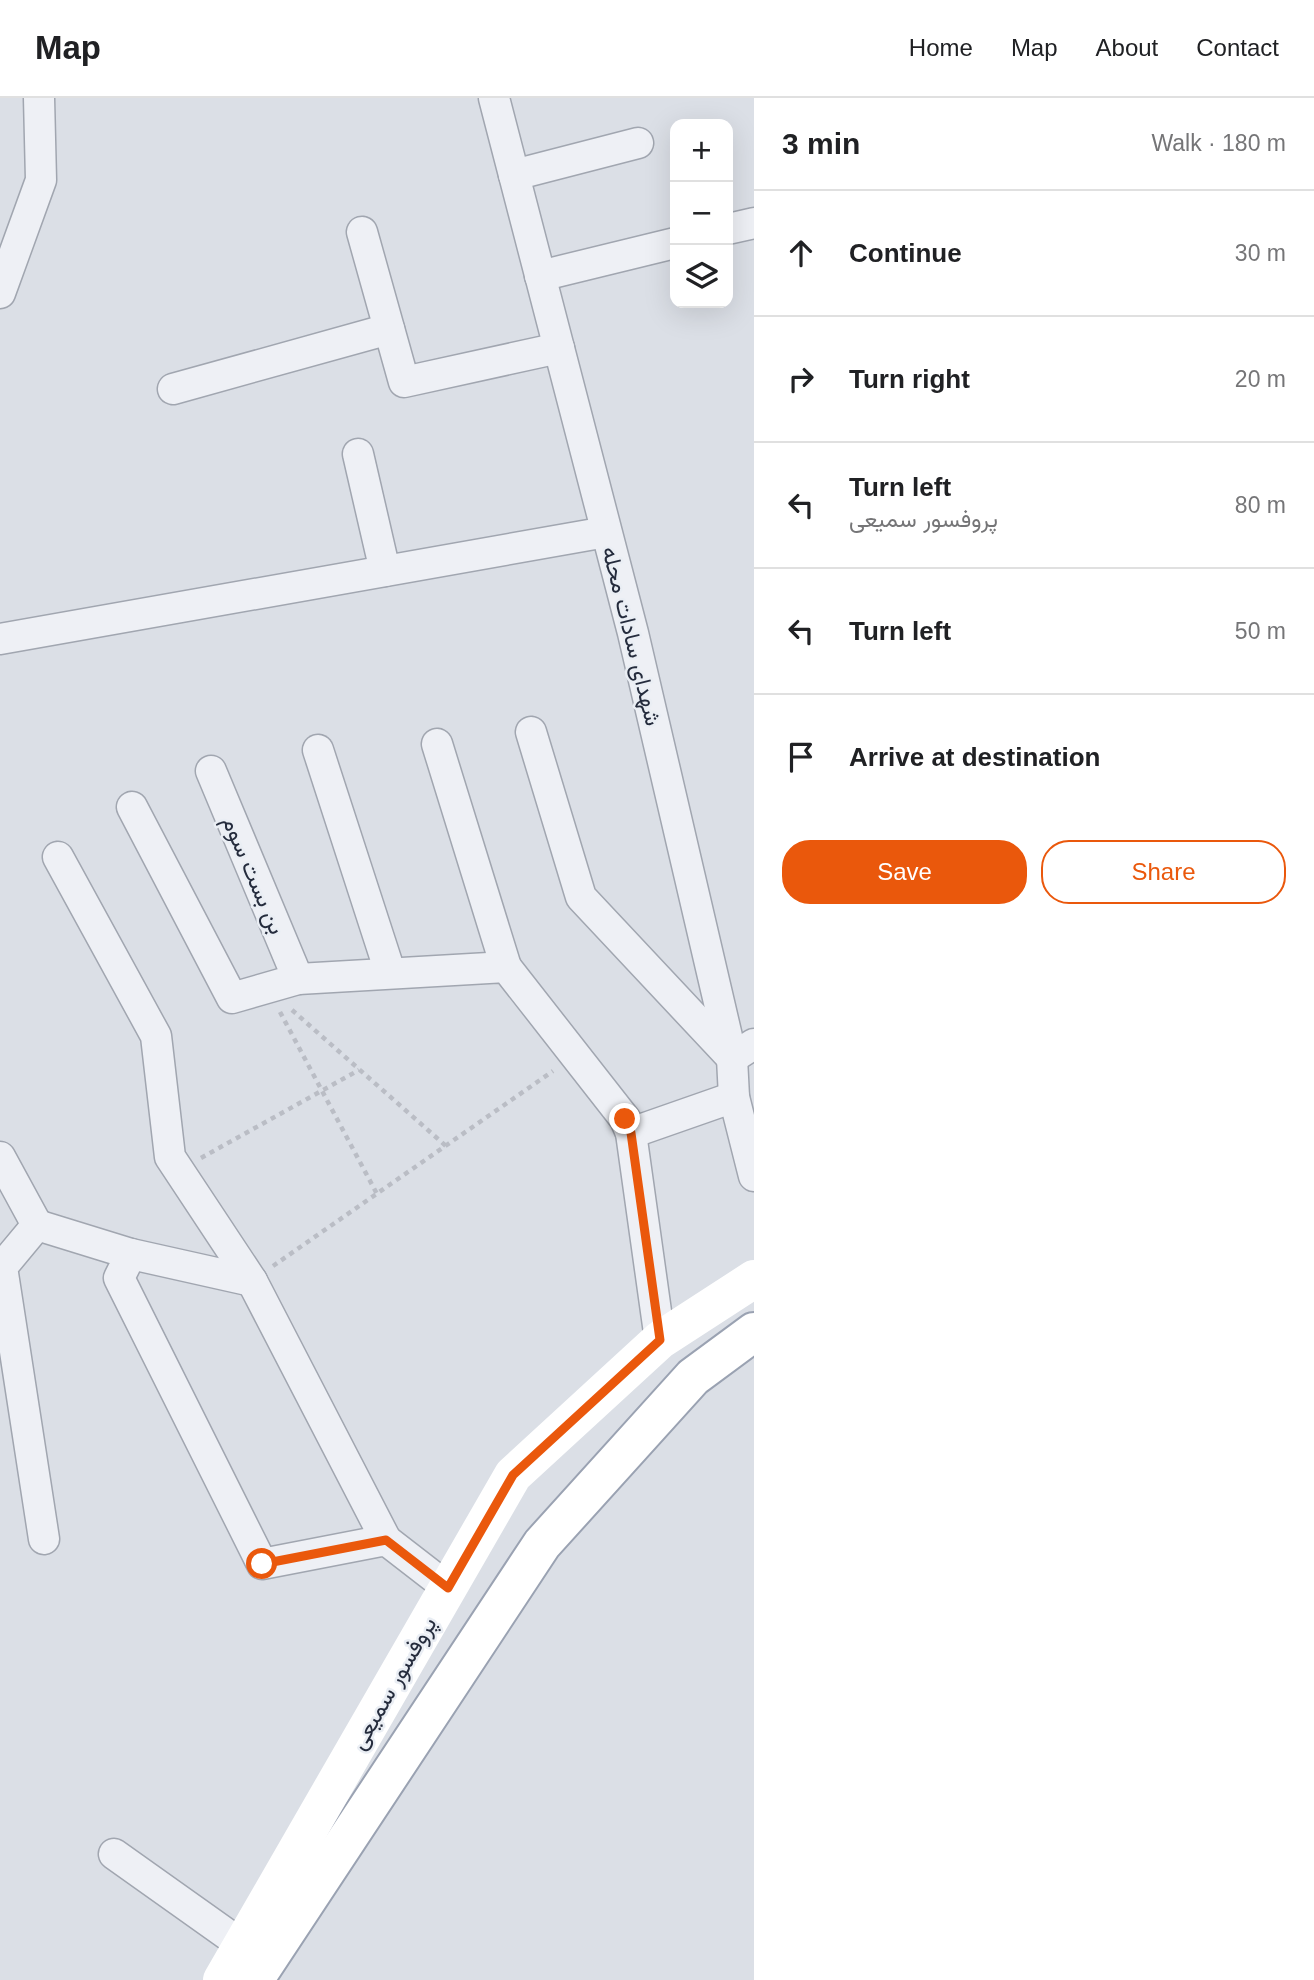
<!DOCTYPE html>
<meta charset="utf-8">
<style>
:root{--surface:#fff;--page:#f6f6f6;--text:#202124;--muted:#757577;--line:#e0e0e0;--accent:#ea580c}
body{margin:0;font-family:Helvetica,Vazirmatn,sans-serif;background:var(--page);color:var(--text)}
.controls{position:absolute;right:21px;top:21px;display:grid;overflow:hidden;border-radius:14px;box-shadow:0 7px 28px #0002}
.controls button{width:63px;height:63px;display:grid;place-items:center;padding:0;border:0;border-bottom:2px solid var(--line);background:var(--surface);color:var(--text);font:35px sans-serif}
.stop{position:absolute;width:21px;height:21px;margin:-16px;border:5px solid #ea580c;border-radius:50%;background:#fff}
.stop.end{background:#ea580c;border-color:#fff;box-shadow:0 2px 7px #0008}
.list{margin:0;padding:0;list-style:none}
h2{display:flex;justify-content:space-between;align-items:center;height:91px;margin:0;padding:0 28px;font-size:30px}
h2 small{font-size:23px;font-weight:400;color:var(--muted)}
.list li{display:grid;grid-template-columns:46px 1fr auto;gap:21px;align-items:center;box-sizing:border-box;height:126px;padding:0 28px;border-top:2px solid var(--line)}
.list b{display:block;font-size:26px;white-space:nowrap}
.list p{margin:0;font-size:23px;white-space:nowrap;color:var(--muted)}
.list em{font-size:23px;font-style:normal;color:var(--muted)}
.actions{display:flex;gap:14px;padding:21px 28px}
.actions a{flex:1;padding:16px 0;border:2px solid var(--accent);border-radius:28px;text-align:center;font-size:24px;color:var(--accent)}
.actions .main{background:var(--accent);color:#fff}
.icon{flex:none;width:38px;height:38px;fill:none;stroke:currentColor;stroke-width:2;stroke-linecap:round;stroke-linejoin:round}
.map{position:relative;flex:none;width:754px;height:1882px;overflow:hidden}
header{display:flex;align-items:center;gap:42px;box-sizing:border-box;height:98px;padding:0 35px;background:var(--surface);border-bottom:2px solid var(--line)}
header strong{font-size:33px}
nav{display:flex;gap:38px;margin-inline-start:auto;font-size:24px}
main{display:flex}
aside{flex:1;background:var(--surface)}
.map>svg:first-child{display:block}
</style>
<header>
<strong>Map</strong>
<nav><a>Home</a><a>Map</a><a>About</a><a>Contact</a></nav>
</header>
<main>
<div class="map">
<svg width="754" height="1882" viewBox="0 0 754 1882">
<rect width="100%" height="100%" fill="#dbdfe6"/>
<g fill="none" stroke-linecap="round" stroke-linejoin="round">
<defs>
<g id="minor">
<path d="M494,0L633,535L732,960L734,999L754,1078"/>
<path d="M514,77L638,45"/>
<path d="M728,131L754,125"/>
<path d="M362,134L404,284L559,250"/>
<path d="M540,178L675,145"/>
<path d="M0,195L41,82L39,0"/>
<path d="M173,291L389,231"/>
<path d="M358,356L385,473"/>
<path d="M0,541L606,434"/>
<path d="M531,634L581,799L732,960L754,946"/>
<path d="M437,646L506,869"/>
<path d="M318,652L390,874"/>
<path d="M211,673L298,881"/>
<path d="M132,709L232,900L298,881L506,869L625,1021L631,1035L660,1242"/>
<path d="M58,759L156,938L170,1059L252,1183L386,1442"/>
<path d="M631,1035L734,999"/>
<path d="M0,1059L37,1127"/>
<path d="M131,1156L252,1183"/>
<path d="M44,1441L2,1169L37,1127L131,1156L119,1180L262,1466L386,1442L448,1490"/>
<path d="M114,1756L242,1847"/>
</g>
<path id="primary" d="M254,1882L542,1446L693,1279L754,1234"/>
</defs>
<!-- minor casing -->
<use href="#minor" stroke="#a1a6b0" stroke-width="33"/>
<!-- primary casing -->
<use href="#primary" stroke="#9aa2b2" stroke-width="42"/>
<!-- path -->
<g stroke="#babdc5" stroke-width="4.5" stroke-dasharray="5 5" stroke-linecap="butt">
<path d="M292,912L446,1048"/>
<path d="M280,914L377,1096"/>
<path d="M201,1060L359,972"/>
<path d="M273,1168L553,973"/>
</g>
<!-- minor -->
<use href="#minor" stroke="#eef0f5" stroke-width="30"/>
<!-- secondary -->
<path stroke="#fff" stroke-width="38" d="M222,1882L513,1377L660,1242L754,1181"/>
<!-- primary -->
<use href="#primary" stroke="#fff" stroke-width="38"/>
</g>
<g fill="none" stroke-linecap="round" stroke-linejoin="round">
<!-- route -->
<path stroke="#ea580c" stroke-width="9" d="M262,1466L386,1442L448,1490L513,1377L660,1242L631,1035L625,1021"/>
</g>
<g text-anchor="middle" stroke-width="5" stroke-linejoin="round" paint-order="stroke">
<!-- street labels -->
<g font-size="23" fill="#252c3d" stroke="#eaeef4">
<text transform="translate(632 538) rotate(76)" y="8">شهدای سادات محله</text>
<text transform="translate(254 777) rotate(67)" y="8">بن بست سوم</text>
<text transform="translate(393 1585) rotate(-60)" y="8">پروفسور سمیعی</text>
</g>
</g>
</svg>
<div class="controls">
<button>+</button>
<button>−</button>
<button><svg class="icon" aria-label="layers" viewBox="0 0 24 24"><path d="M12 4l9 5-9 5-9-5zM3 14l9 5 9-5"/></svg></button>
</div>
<div class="stop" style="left:262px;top:1466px"></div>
<div class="stop end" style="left:625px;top:1021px"></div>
</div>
<aside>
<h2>3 min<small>Walk · 180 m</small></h2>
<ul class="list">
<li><svg class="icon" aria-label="ahead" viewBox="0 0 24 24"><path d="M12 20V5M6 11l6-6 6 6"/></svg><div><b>Continue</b></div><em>30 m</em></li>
<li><svg class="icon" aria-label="right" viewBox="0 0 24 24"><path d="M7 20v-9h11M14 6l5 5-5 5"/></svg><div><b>Turn right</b></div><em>20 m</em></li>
<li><svg class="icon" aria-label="left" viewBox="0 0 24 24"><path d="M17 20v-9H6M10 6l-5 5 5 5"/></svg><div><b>Turn left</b><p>پروفسور سمیعی</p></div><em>80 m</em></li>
<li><svg class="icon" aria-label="left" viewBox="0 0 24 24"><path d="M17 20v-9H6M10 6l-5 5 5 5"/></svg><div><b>Turn left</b></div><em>50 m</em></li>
<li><svg class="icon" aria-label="arrive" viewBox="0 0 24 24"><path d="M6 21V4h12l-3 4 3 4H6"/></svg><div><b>Arrive at destination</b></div></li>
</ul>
<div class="actions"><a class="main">Save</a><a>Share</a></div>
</aside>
</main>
